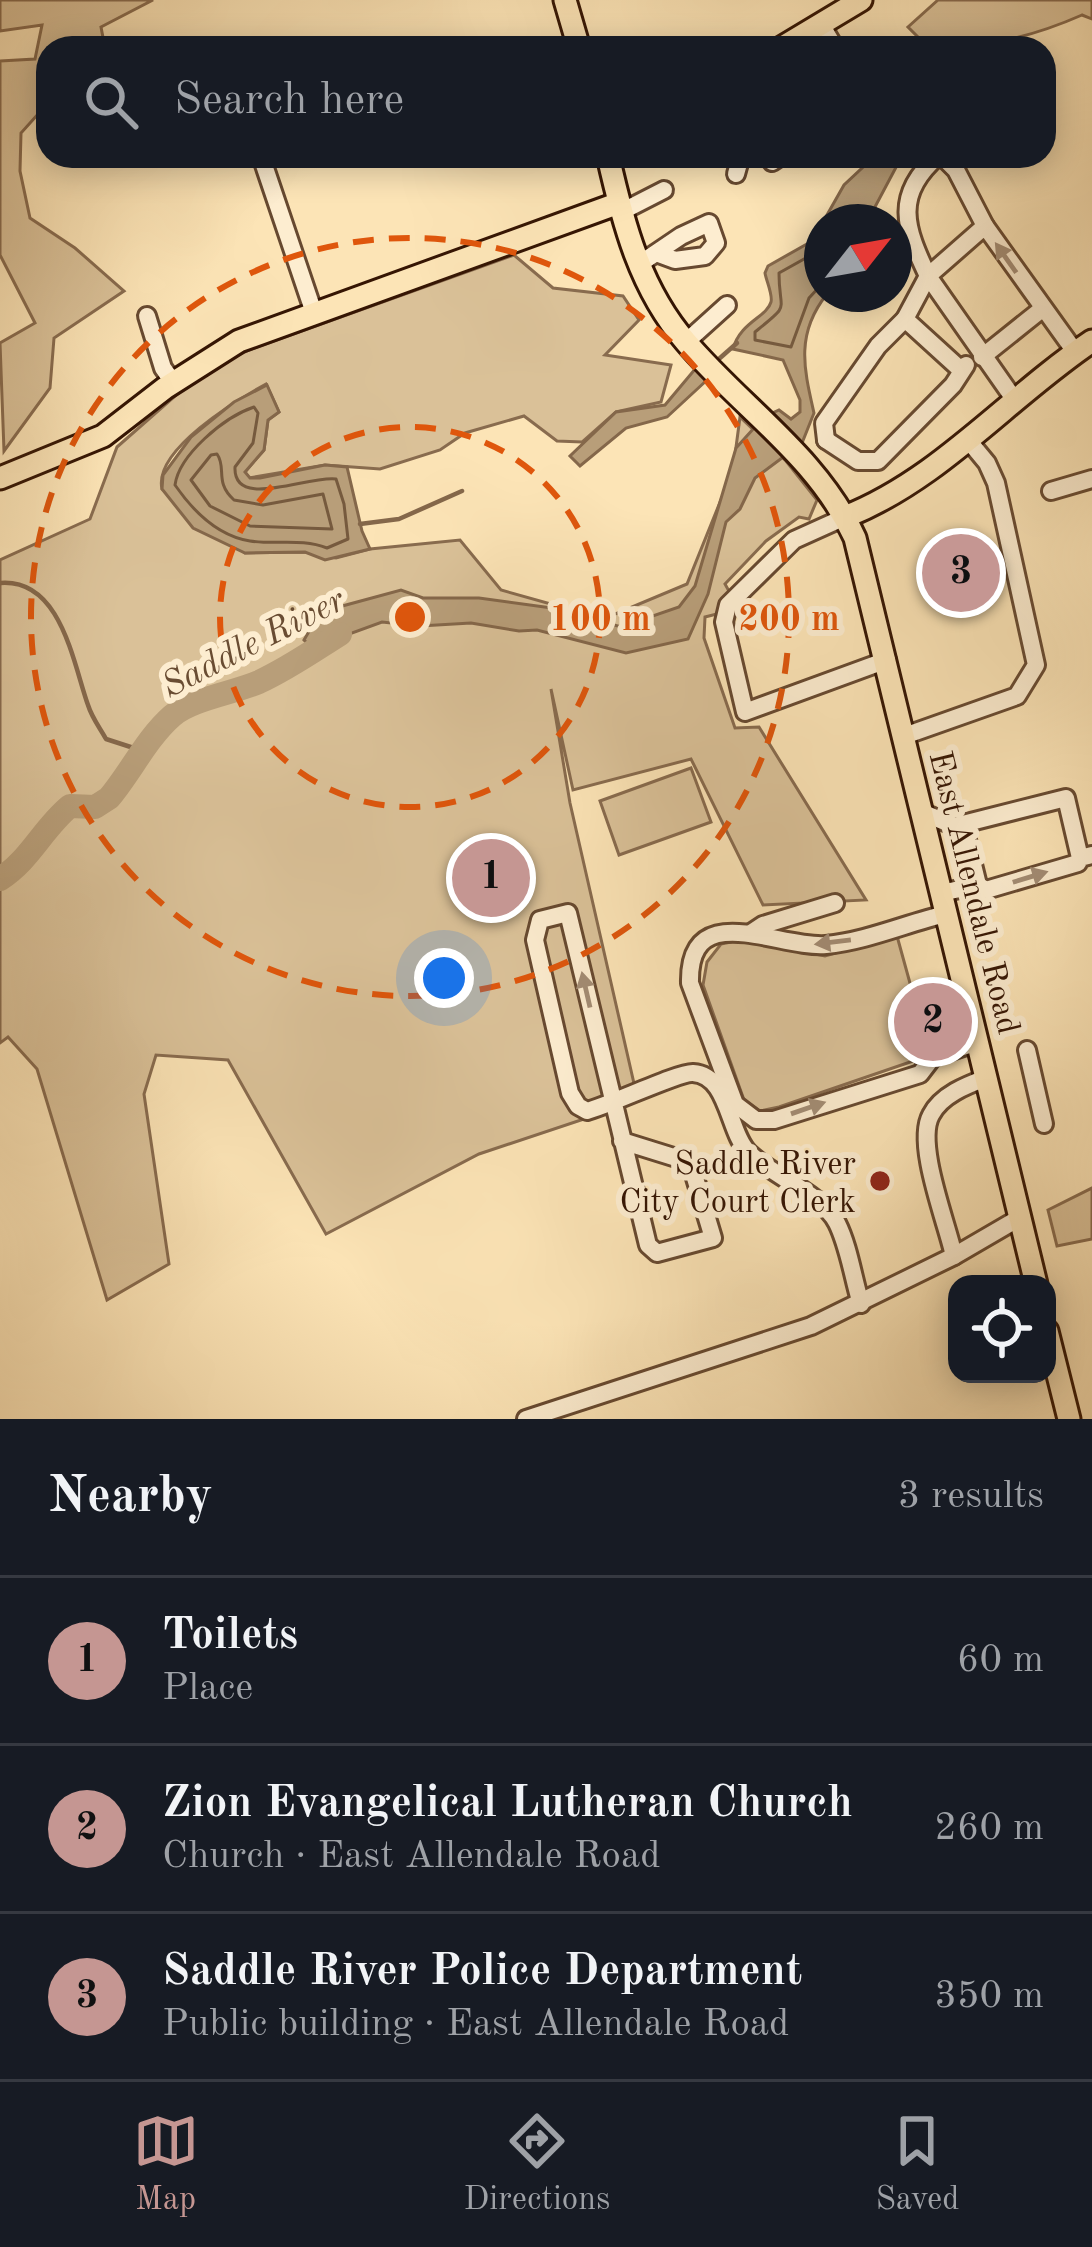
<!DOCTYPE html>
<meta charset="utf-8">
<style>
:root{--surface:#171b24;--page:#20242c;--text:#f1f3f6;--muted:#9ea1a6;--line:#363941;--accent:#c59692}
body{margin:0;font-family:"Old Standard TT",serif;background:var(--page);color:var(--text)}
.controls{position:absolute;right:36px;bottom:36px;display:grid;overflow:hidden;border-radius:24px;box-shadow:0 6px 30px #0003}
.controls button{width:108px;height:108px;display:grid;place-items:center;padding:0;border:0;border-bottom:3px solid var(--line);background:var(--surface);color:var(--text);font:60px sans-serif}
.compass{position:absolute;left:804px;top:204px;width:108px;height:108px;border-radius:50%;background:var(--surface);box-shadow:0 6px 30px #0003;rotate:59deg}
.you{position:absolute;left:444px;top:978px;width:42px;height:42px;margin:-30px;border:9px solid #fff;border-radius:50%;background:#1a73e8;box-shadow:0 0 0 18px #1a73e833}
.badge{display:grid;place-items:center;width:78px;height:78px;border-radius:50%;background:var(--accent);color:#111;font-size:39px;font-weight:700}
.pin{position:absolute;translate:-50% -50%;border:6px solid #fff;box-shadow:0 3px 12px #0006}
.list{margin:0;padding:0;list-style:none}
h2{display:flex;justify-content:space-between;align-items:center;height:156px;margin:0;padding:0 48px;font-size:51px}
h2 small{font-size:39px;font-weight:400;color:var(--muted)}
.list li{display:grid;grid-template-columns:78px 1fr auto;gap:36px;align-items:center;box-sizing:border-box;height:168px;padding:0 48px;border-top:3px solid var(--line)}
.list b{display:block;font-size:45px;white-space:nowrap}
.list p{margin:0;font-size:39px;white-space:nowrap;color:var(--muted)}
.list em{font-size:39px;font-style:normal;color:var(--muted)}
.icon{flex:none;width:66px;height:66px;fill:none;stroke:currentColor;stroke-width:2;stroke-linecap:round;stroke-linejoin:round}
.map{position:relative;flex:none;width:1092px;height:1419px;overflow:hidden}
.search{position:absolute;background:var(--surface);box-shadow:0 6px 30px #0003;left:36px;right:36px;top:36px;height:132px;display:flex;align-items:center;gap:30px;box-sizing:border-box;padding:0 42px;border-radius:36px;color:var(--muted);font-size:45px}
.sheet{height:660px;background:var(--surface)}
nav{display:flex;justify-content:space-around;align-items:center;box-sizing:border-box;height:168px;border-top:3px solid var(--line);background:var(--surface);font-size:33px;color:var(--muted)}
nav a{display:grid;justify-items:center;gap:6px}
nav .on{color:var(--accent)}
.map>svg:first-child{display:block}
</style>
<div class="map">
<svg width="1092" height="1419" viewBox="0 0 1092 1419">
<rect width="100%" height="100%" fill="#fce4b6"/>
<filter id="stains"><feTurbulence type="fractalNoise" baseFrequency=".00167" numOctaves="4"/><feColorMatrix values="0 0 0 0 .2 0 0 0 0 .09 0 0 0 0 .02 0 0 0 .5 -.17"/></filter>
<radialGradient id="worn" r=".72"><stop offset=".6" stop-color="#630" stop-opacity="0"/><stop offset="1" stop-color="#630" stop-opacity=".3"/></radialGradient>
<!-- green -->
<g fill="#dac198" stroke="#886b4e" stroke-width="3">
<path d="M0,0H153L101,27L105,48H48V103L21,133L20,171L30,218L75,248L124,291L54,338L50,388L4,451L0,343L35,323L0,255V61L35,59L42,25L0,31Z"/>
<path d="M938,0H1092V19L1082,15C1032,37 985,48 929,48L908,27Z"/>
<path d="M514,255L553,288L623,296L639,320L605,355L671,365L661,402L616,412L582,442L557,441L524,416L465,433L440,450L380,469L325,465L249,478L245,472L264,450L268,420L279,412L266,384C237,400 153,450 162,489L245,553L305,552L336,558L370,549L460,540L501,590L565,608L613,615L687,584L733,470L740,417L786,461L817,500L809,519L799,517L766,541L725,584L730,593L717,614L705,617L704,638L735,728L759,727L866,900L763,905L691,759L573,790L551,689L570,803L638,1101L479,1154L326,1234L228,1060L156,1055L144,1094L169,1264L107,1300L37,1069L8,1037L0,1043V560L90,519L117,447L200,374L249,350Z"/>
<path d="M691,768L711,822L619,855L600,801Z"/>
<path d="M897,936L913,994L902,999L919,1059L779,1107L760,1111L744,1100L703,985L707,962L721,944L741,940L825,956Z"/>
<path d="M1092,1188V1239L1057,1246L1048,1210Z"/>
</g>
<!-- water -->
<g fill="#b89e79" stroke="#84674a" stroke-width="3">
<path d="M875,156H902L867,222H823L844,185Z"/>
<path d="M822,224V294H827C795,334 804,369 814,413L802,443L755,478L740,509L726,522L708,594L688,639L626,653L537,630L519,631L471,623L420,626L382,622L349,634L319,655L304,640L315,621L335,608L401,590L423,598H479L559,609L621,627L679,607L695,586L736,448L764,417L779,410L791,419L800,412V400L783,360L733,349C740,322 767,317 771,302C773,295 766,280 765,273L768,266L814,240Z"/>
<path d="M696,368L707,380L667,417L626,428L580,466L570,456L616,412L665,405Z"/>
<path d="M267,385L279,412L268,420L264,450L245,472L250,478H260L325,465L347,467L362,531L370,549L325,560L305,552L245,553L193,528L162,489L163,475L191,437L234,402Z"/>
</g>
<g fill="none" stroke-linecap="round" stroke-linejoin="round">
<!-- shore -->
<g stroke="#765a3e" stroke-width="3">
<path d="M822,249L779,273C779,314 792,302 755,332V340L791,347L809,298L822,284"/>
<path d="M254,407L258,413L253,443L235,467C233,511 308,475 336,479L344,504L348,539L327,548C301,538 277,545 250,541C218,536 193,511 175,485C179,455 224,417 254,407Z"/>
<path d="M217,454C227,468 214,482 234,500L263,505L323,494L332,529L250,526L210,506L191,480L211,455Z"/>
</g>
<!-- stream -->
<g stroke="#84674a" stroke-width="4.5">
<path d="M720,358L737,343"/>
<path d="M360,524L399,519L462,491"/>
<path d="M0,583C61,578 73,663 88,705C92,718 100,728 106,739L143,751"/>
</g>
<!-- river -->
<path stroke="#b89e79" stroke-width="24" d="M0,879C30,860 43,828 70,806L95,807L109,798C131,772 146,739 172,716C191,699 234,693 259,682C289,668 313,651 340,634"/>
<defs>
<g id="minor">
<path d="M821,24L835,48"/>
<path d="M261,156L314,313"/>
<path d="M769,156L772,162L781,156"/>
<path d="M942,156L956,170L985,226"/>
<path d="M736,174L741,156"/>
<path d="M621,212L664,190"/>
<path d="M638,265L681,236L709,223L716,243L705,256L675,260L656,253"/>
<path d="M147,316L163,368L173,382"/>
<path d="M905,319L928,276C905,228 893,195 938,156"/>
<path d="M686,342L727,305"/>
<path d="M982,357L1042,309"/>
<path d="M1014,399L928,276L985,226L1076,353"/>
<path d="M826,440L824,423L878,346L905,319L961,370"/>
<path d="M826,440L858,461H878L953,385L966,365"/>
<path d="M1051,491L1092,479"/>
<path d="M845,517L794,540L728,605L724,622L745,712L887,660"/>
<path d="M904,736L1017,696L1036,665L996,483L987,463L968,440"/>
<path d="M921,812L955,826L1066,798L1080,858"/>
<path d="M963,824L978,885"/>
<path d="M941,893L978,885L986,890L1078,863L1080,858L1092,855"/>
<path d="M946,914C907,923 867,941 826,945C778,949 688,896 690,983L735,1104L756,1120H774L920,1074L933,1057L978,1042"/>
<path d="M751,933L763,925L835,903"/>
<path d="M1027,1050L1044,1124"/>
<path d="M622,1141L683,1160L692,1168L713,1238L657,1253L648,1245L568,913L540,920L535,940L570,1093L578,1106L587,1111C610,1105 679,1072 693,1073C729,1075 728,1133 749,1153C772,1175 823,1195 837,1223C849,1247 853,1278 861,1304"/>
<path d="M954,1256C947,1223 915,1144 931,1115C941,1095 967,1085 986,1078"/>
<path d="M526,1419L811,1326L954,1256L1021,1217"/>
</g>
<g id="major">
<path d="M565,0L579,48"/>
<path d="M781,48L861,0"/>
<path d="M608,156C623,223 640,289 686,342C742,408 818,457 855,538L1036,1284"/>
<path d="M0,478L103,436L165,388L239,341L619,203"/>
<path d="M845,517C941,479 1007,398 1092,341"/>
<path d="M1047,1331L1069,1419"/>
</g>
</defs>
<!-- minor casing -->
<use href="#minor" stroke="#674930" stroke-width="22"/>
<!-- major casing -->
<use href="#major" stroke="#351503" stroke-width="27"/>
<!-- minor -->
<use href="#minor" stroke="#fdedd0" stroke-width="16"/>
<!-- major -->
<use href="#major" stroke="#fce4b6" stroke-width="21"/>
</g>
<!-- one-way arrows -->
<defs><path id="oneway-solid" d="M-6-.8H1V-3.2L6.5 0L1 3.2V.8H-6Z" transform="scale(3)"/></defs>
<g fill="#a38c74">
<use href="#oneway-solid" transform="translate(1006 258) rotate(-125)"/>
<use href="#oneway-solid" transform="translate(1030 877) rotate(-17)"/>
<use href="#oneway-solid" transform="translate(833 942) rotate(173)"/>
<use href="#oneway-solid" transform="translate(586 990) rotate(-103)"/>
<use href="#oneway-solid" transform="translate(808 1108) rotate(-19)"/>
</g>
<!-- distance rings -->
<g fill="none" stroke="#df560c" stroke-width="6" stroke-dasharray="21 15">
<circle cx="410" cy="617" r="190"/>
<circle cx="410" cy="617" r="379"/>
</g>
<!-- markers -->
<circle fill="#8f2418" stroke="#fdedd0" stroke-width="4.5" cx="880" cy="1181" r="12"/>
<g text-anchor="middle" stroke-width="12" stroke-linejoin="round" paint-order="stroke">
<!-- street labels -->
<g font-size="33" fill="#351503" stroke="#fdedd0">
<text transform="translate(976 892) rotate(76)" y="12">East Allendale Road</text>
</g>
<!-- poi labels -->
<g font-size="33" fill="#351503" stroke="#fdedd0" text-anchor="end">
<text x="856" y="1174">Saddle River<tspan x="856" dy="38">City Court Clerk</tspan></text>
</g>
<!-- water labels -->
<g font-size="36" font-style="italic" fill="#694c32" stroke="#fdedd0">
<text transform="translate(252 641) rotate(-27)" y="13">Saddle River</text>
</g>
</g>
<circle cx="410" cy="617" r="18" fill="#df560c" stroke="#fdedd0" stroke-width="6"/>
<g font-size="36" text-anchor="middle" font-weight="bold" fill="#df560c" stroke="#fdedd0" stroke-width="12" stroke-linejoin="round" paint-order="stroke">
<text x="600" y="630">100 m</text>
<text x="789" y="630">200 m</text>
</g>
<rect width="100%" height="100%" filter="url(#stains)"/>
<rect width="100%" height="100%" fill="url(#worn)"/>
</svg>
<div class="controls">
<button><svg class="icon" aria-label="locate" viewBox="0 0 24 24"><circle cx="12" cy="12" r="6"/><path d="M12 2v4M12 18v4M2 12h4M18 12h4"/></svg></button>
</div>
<svg class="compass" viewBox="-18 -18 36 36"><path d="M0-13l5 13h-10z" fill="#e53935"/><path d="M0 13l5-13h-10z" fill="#9ea1a6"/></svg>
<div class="you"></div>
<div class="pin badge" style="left:491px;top:878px">1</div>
<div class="pin badge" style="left:933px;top:1022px">2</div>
<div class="pin badge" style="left:961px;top:573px">3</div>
<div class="search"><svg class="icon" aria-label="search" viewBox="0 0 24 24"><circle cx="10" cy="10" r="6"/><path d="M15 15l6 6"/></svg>Search here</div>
</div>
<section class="sheet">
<h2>Nearby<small>3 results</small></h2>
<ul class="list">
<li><span class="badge">1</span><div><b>Toilets</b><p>Place</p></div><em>60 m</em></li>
<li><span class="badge">2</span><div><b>Zion Evangelical Lutheran Church</b><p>Church · East Allendale Road</p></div><em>260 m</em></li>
<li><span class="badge">3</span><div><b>Saddle River Police Department</b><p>Public building · East Allendale Road</p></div><em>350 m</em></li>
</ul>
</section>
<nav>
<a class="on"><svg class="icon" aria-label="map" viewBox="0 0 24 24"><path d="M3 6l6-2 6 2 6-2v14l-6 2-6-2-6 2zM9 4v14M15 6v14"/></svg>Map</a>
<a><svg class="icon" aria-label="directions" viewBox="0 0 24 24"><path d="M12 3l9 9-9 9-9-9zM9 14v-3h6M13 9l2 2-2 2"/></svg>Directions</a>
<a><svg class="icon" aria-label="saved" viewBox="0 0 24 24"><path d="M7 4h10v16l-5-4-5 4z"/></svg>Saved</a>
</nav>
